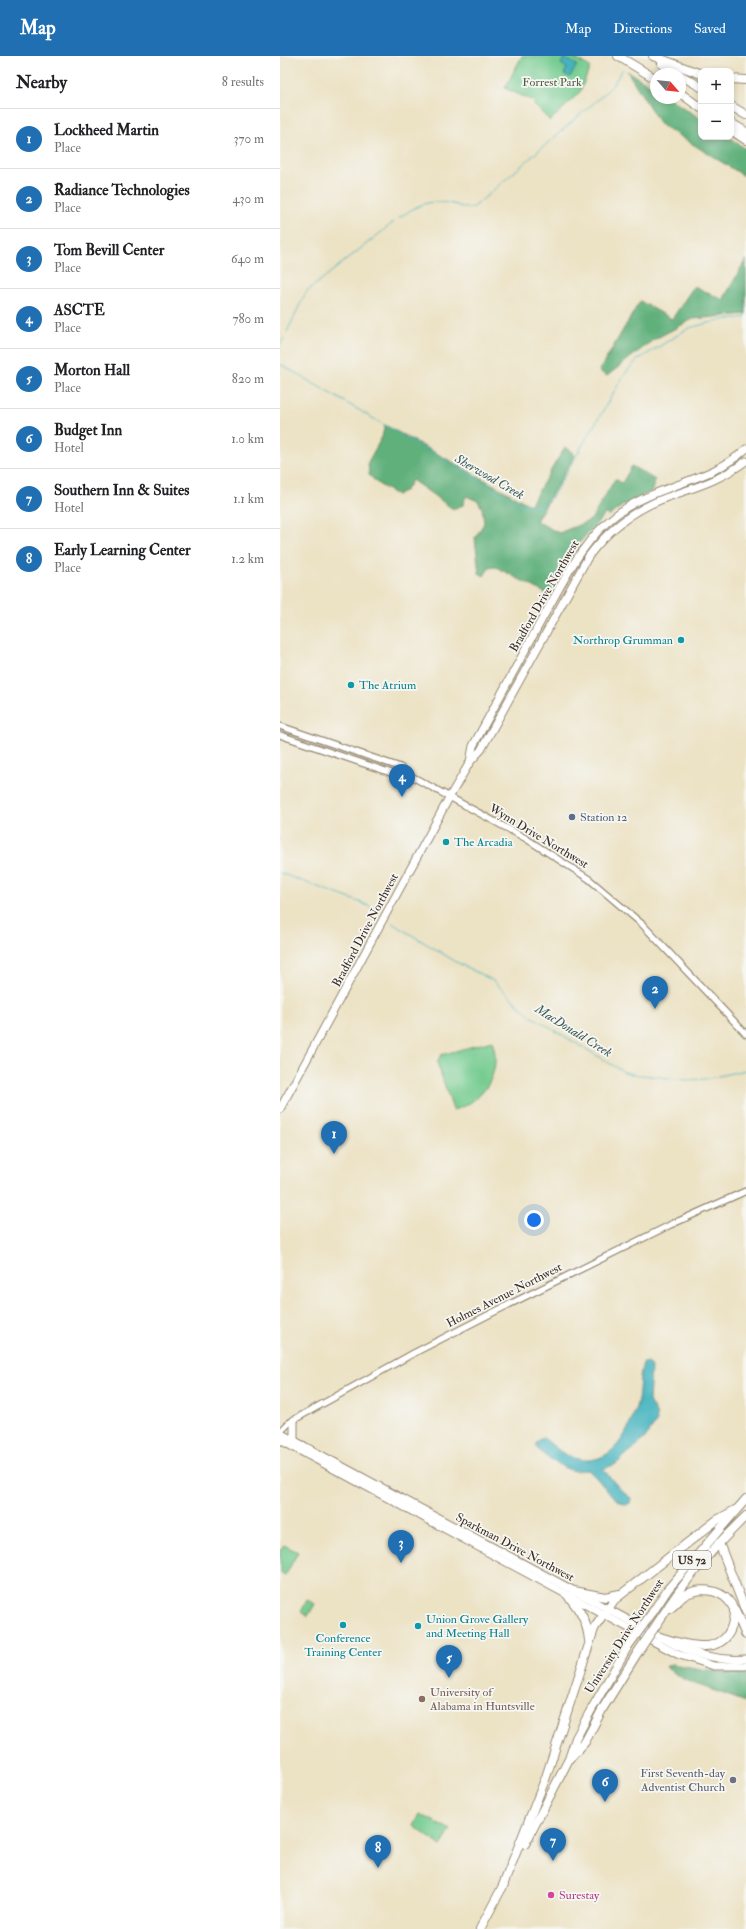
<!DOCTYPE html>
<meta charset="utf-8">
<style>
:root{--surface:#fff;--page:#f6f6f6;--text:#202124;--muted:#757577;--line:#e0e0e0;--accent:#1f6fb2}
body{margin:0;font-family:"IM FELL Double Pica",serif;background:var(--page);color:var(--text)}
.controls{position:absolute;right:12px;top:12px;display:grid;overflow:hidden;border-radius:8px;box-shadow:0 2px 6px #0003}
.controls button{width:36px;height:36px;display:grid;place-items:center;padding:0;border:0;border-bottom:1px solid var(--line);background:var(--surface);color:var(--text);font:20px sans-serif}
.compass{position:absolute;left:370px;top:12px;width:36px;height:36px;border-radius:50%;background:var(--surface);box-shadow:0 2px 6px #0003;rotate:118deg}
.you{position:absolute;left:254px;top:1164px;width:14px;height:14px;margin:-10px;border:3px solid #fff;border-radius:50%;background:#1a73e8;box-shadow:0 0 0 6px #1a73e833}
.badge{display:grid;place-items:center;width:26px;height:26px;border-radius:50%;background:var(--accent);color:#fff;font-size:13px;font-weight:700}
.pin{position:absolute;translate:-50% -33px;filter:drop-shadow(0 1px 2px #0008)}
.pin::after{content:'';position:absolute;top:21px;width:14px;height:12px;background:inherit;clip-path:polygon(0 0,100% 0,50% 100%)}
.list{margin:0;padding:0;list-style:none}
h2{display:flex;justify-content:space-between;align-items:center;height:52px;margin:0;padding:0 16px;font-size:17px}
h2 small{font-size:13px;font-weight:400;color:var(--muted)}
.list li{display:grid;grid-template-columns:26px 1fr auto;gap:12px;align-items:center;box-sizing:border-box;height:60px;padding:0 16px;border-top:1px solid var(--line)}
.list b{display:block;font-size:15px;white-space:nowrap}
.list p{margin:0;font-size:13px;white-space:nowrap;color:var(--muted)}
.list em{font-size:13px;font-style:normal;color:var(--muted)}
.map{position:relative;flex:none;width:466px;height:1873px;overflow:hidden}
header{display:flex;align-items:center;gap:24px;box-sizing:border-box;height:56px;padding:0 20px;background:var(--accent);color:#fff}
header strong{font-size:19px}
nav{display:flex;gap:22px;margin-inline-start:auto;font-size:14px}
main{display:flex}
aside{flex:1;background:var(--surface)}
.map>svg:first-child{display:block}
</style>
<header>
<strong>Map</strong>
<nav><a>Map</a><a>Directions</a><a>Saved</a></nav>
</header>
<main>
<aside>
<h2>Nearby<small>8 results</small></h2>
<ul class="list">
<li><span class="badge">1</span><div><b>Lockheed Martin</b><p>Place</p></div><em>370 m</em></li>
<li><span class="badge">2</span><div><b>Radiance Technologies</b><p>Place</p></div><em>430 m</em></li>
<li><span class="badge">3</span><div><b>Tom Bevill Center</b><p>Place</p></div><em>640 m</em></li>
<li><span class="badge">4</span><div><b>ASCTE</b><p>Place</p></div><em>780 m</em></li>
<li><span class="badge">5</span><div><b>Morton Hall</b><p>Place</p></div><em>820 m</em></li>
<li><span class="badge">6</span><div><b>Budget Inn</b><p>Hotel</p></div><em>1.0 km</em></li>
<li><span class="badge">7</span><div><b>Southern Inn &amp; Suites</b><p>Hotel</p></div><em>1.1 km</em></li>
<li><span class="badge">8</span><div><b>Early Learning Center</b><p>Place</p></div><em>1.2 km</em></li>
</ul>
</aside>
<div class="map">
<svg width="466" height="1873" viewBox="0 0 466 1873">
<rect width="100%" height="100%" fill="#f6f6f2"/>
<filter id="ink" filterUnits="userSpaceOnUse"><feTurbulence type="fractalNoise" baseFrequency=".025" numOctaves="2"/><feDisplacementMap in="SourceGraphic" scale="8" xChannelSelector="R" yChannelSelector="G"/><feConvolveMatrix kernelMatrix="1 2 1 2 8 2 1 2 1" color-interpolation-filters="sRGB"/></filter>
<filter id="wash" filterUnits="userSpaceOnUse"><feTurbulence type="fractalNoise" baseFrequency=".012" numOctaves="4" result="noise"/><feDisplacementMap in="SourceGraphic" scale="16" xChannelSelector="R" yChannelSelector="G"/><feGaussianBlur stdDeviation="0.9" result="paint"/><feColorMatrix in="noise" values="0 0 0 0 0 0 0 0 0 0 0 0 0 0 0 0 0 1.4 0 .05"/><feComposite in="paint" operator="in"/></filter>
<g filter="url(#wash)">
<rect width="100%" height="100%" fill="#ece2c4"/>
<!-- green -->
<g fill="#76cc91" stroke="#587b58">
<path d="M242,0H291L310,11L300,36L270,65L254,49L255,46L225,32Z"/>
<path d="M212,985C223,1016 204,1046 173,1054L157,1006L161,999Z"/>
<path d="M4,1489L18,1496L5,1520L0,1517V1497Z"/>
<path d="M27,1544L35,1548L28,1560L21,1556Z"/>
<path d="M140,1758L171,1774L161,1790L134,1770Z"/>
</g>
<!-- forest -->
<g fill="#60b07b" stroke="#4e6d4c">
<path d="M347,15L376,33V42H389L421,63V81H448L466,93V121L380,68Z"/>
<path d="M466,203V258L413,263L373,284L327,320L319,315L360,245L392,263L414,230L443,244Z"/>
<path d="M105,369L250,449L285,391L293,396L294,401L256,465L279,477L311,464L335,423L342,427L352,410L375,424L372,435L342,450L329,460L326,457L298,488L271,540L216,511L209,512L204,520L199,517L195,482L204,467L202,452L198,445L186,440L183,449L173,453L132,424L126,434L117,439L98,428L89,419L88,406L102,381Z"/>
<path d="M391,1608L441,1616L466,1617V1646L407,1625L385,1611Z"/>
</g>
<!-- water -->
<g fill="#45b4bf" stroke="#406f6e">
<path d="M284,2L297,9L290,21L284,18L287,12L281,8Z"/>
<path d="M363,1307H368L371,1311L369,1345L376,1357L377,1365L365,1382L336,1408L323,1413L340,1433L351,1442L350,1447L346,1449C327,1440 323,1426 308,1414C304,1414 299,1415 295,1415C285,1414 259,1398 255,1389L262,1381C270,1386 277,1394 286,1399C328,1418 350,1379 358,1343C360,1331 359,1319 363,1307Z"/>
</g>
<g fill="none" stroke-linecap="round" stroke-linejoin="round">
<!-- stream -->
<g stroke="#45b4bf" stroke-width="1">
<path d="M119,162C139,148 148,143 173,148C181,150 186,154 194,151L324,38L332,30L343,13"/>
<path d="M7,276L26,236L114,166"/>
<path d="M0,289L4,282"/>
<path d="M0,308L243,450L258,451L272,441L344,319L356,305L409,272L440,264L466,261"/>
<path d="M0,817L82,847L99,855"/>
<path d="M112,867L178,907L212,924L251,960L344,1016L352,1018L407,1024L425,1023L466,1014"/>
</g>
</g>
</g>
<g filter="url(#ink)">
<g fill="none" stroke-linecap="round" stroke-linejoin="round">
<defs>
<g id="minor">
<path d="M0,670L120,711L131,720L245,782L309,823L362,868L466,978"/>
<path d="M0,679L117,719L130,720"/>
<path d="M0,1376L9,1367L17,1362L134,1297L216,1255L390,1169L466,1135"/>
</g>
<g id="major">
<path d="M190,706L193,690C216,648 238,607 261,565C283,527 301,485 337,458C377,428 429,427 466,393"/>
<path d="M0,1053L170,740L190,706L201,694L308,501C328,474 353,454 385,442C416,431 439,425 466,405"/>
<path d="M0,1377L395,1589C418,1600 440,1605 466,1603"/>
<path d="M0,1384L397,1598L434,1610H466"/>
<path d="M14,1384V1364"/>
</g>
<g id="highway">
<path d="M338,0L376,23"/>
<path d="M373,0L421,18"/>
<path d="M382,8L399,18"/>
<path d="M400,19L421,31"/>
<path d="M451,23L466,24"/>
<path d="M400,37L421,52"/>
<path d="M451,50L466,59"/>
<path d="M451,67L466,76"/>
<path d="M451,74L466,84"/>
<path d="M439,1487L466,1556"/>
<path d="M294,1535L325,1541L340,1538"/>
<path d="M288,1540C300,1554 307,1565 309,1584"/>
<path d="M391,1552C396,1548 400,1542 405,1539C419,1531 439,1533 449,1545C456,1554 461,1569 466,1579"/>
<path d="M372,1557L388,1533L466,1443"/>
<path d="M383,1559C406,1522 435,1490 466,1460"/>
<path d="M380,1581C411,1591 452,1603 454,1556"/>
<path d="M292,1700L305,1686L323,1652L358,1596"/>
<path d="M245,1788L289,1703L296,1682L310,1656L348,1590"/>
<path d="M222,1832L266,1721L314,1573C320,1563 328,1554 334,1544L437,1464L455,1454"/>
<path d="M200,1873L224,1828"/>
</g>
</defs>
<!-- minor casing -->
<use href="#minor" stroke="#948671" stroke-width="8"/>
<!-- major casing -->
<use href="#major" stroke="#948671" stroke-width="9"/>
<!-- highway casing -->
<use href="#highway" stroke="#948671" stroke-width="10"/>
<!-- minor -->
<use href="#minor" stroke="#fff" stroke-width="5.5"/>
<!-- major -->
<use href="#major" stroke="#fff" stroke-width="7"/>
<!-- highway -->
<use href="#highway" stroke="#fff" stroke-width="8"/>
<defs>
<g id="highway-bridge">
<path d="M348,1590L372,1557"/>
<path d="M358,1596L383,1559"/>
</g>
</defs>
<!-- highway-bridge casing -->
<use href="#highway-bridge" stroke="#948671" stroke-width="10" stroke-linecap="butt"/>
<!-- highway-bridge -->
<use href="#highway-bridge" stroke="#fff" stroke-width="8"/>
</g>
</g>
<!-- markers -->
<g fill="#0f9aa8" stroke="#f6f6f2" stroke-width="1.5">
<circle cx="401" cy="584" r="4"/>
<circle cx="71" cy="629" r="4"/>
<circle cx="166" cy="786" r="4"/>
<circle cx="63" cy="1569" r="4"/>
<circle cx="138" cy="1570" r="4"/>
</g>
<circle fill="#5c6f8a" stroke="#f6f6f2" stroke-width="1.5" cx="292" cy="761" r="4"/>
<circle fill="#8d6e63" stroke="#f6f6f2" stroke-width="1.5" cx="142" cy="1643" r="4"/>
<circle fill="#6b7280" stroke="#f6f6f2" stroke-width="1.5" cx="453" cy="1724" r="4"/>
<circle fill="#d1479c" stroke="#f6f6f2" stroke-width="1.5" cx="271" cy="1839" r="4"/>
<g text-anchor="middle" stroke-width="3.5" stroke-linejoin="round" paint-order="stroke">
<!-- shield labels -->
<rect fill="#f6f6f2" stroke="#73675e" stroke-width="1" x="393" y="1495" width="38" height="18" rx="3"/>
<g font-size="11" font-weight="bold" fill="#3b2a1e">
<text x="412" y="1508">US 72</text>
</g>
<!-- park labels -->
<g font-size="12" fill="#4d5b40" stroke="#f6f6f2">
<text x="272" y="30">Forrest Park</text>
</g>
<!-- street labels -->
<g font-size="12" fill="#3b2a1e" stroke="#f6f6f2">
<text transform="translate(264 540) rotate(-60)" y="4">Bradford Drive Northwest</text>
<text transform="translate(259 780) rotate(31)" y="4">Wynn Drive Northwest</text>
<text transform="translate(85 874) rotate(-62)" y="4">Bradford Drive Northwest</text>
<text transform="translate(224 1239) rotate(-27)" y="4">Holmes Avenue Northwest</text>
<text transform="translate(235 1491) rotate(28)" y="4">Sparkman Drive Northwest</text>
<text transform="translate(344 1580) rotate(-57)" y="4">University Drive Northwest</text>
</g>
<!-- culture labels -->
<g font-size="12" fill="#0d838f" stroke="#f6f6f2" text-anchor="start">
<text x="393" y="588" text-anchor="end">Northrop Grumman</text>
<text x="79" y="633">The Atrium</text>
<text x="174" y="790">The Arcadia</text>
<text x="146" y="1567">Union Grove Gallery<tspan x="146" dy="14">and Meeting Hall</tspan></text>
<text x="63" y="1586" text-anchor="middle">Conference<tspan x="63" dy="14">Training Center</tspan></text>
</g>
<!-- service labels -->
<g font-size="12" fill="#4e5e75" stroke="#f6f6f2" text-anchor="start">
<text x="300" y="765">Station 12</text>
</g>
<!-- education labels -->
<g font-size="12" fill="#785e54" stroke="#f6f6f2" text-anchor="start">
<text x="150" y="1640">University of<tspan x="150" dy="14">Alabama in Huntsville</tspan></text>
</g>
<!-- worship labels -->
<g font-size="12" fill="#5b616d" stroke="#f6f6f2" text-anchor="end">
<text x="445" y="1721">First Seventh-day<tspan x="445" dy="14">Adventist Church</tspan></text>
</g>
<!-- hotel labels -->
<g font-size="12" fill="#b23c85" stroke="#f6f6f2" text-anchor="start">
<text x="279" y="1843">Surestay</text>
</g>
<!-- water labels -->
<g font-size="13" font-style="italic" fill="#3e5a56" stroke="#f6f6f2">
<text transform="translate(210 420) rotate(30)" y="5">Sherwood Creek</text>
<text transform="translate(294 974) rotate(32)" y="5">MacDonald Creek</text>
</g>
</g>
</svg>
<div class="controls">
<button>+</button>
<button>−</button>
</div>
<svg class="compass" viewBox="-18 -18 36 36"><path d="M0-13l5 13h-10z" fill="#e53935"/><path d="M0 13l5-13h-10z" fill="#757577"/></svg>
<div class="you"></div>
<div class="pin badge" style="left:54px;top:1098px">1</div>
<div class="pin badge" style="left:375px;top:953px">2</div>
<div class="pin badge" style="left:121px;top:1507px">3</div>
<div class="pin badge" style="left:122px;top:741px">4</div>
<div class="pin badge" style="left:169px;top:1622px">5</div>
<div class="pin badge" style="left:325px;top:1746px">6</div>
<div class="pin badge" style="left:273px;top:1805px">7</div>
<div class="pin badge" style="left:98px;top:1812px">8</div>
</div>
</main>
